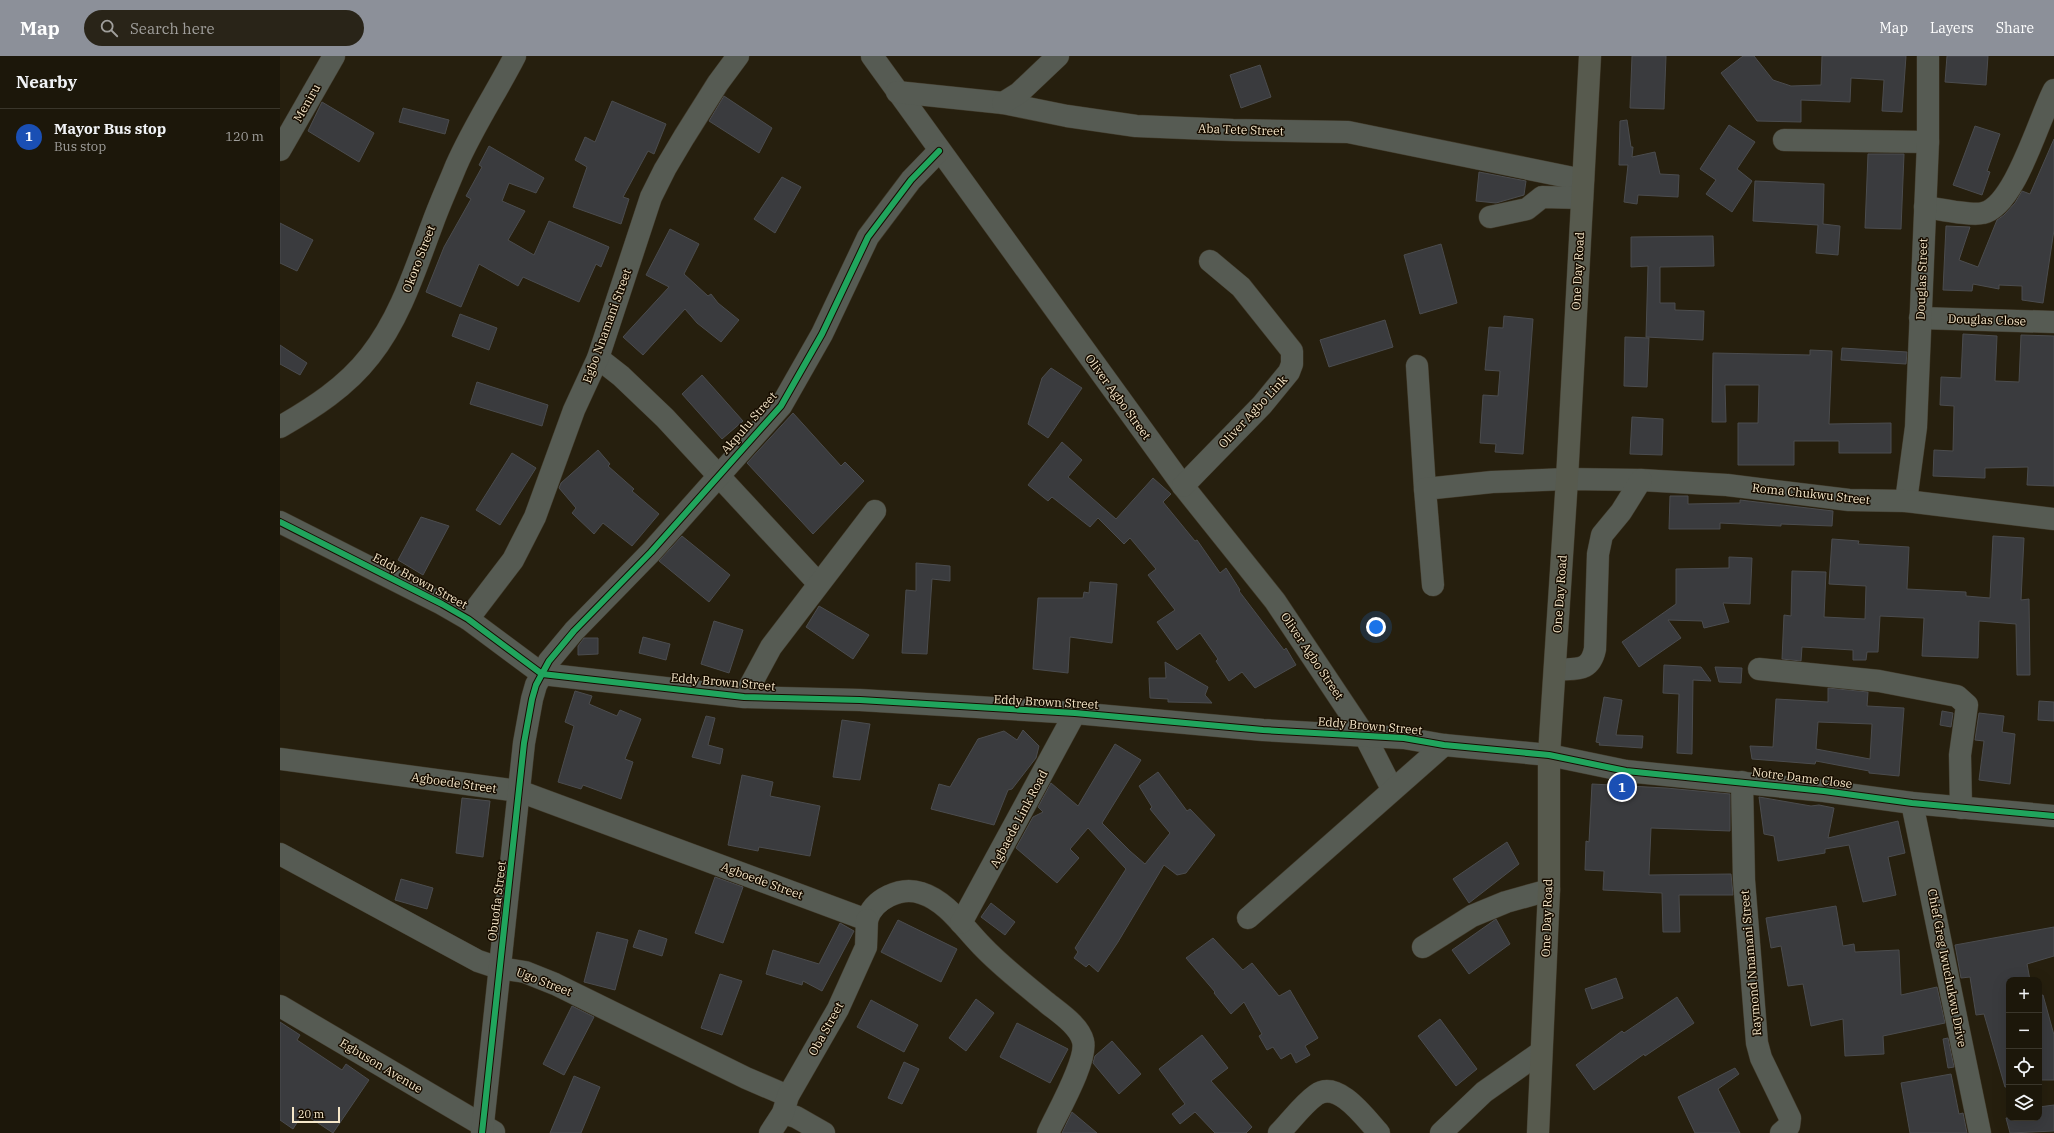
<!DOCTYPE html>
<meta charset="utf-8">
<style>
:root{--surface:#1c170a;--page:#292418;--text:#f1f3f6;--muted:#a09f9c;--line:#3a362b;--accent:#8c9099}
body{margin:0;font-family:"IBM Plex Serif",serif;background:var(--page);color:var(--text)}
.controls{position:absolute;right:12px;bottom:12px;display:grid;overflow:hidden;border-radius:8px;box-shadow:0 4px 16px #0002}
.controls button{width:36px;height:36px;display:grid;place-items:center;padding:0;border:0;border-bottom:1px solid var(--line);background:var(--surface);color:var(--text);font:20px sans-serif}
.scale{position:absolute;left:12px;bottom:10px;width:48px;box-sizing:border-box;padding-left:4px;border:2px solid #f6e7c9;border-top:0;font-size:11px;line-height:14px;white-space:nowrap;color:#f6e7c9;-webkit-text-stroke:3px #170d00;paint-order:stroke}
.you{position:absolute;left:1096px;top:571px;width:14px;height:14px;margin:-10px;border:3px solid #fff;border-radius:50%;background:#1a73e8;box-shadow:0 0 0 6px #1a73e833}
.badge{display:grid;place-items:center;width:26px;height:26px;border-radius:50%;background:var(--accent);color:#fff;font-size:13px;font-weight:700}
.pin{position:absolute;translate:-50% -50%;border:2px solid #fff;box-shadow:0 1px 4px #0006}
.list{margin:0;padding:0;list-style:none}
h2{display:flex;justify-content:space-between;align-items:center;height:52px;margin:0;padding:0 16px;font-size:17px}
h2 small{font-size:13px;font-weight:400;color:var(--muted)}
.list li{display:grid;grid-template-columns:26px 1fr auto;gap:12px;align-items:center;box-sizing:border-box;height:56px;padding:0 16px;border-top:1px solid var(--line)}
.list b{display:block;font-size:15px;white-space:nowrap}
.list p{margin:0;font-size:13px;white-space:nowrap;color:var(--muted)}
.list em{font-size:13px;font-style:normal;color:var(--muted)}
.icon{flex:none;width:22px;height:22px;fill:none;stroke:currentColor;stroke-width:2;stroke-linecap:round;stroke-linejoin:round}
.map{position:relative;flex:none;width:1774px;height:1077px;overflow:hidden}
header{display:flex;align-items:center;gap:24px;box-sizing:border-box;height:56px;padding:0 20px;background:var(--accent);color:#fff}
header strong{font-size:19px}
nav{display:flex;gap:22px;margin-inline-start:auto;font-size:14px}
.search{width:280px;height:36px;background:var(--page);display:flex;align-items:center;gap:10px;box-sizing:border-box;padding:0 14px;border-radius:22px;color:var(--muted);font-size:15px}
main{display:flex}
aside{flex:1;background:var(--surface)}
.map>svg:first-child{display:block}
</style>
<header>
<strong>Map</strong>
<div class="search"><svg class="icon" aria-label="search" viewBox="0 0 24 24"><circle cx="10" cy="10" r="6"/><path d="M15 15l6 6"/></svg>Search here</div>
<nav><a>Map</a><a>Layers</a><a>Share</a></nav>
</header>
<main>
<aside>
<h2>Nearby<small></small></h2>
<ul class="list">
<li><span class="badge" style="background:#1a4fb4">1</span><div><b>Mayor Bus stop</b><p>Bus stop</p></div><em>120 m</em></li>
</ul>
</aside>
<div class="map">
<svg width="1774" height="1077" viewBox="0 0 1774 1077">
<rect width="100%" height="100%" fill="#261f0e"/>
<!-- building -->
<g fill="#3a3b3e" stroke="#4b4c4e" fill-rule="evenodd">
<path d="M1352,0H1386L1384,53L1350,52Z"/>
<path d="M1463,0H1474L1493,24L1511,30L1541,29L1542,0H1626L1622,56L1602,55L1604,24L1571,22L1570,46L1521,44V66L1477,65L1441,17Z"/>
<path d="M1667,0H1708L1706,29L1665,26Z"/>
<path d="M980,9L991,41L961,52L950,19Z"/>
<path d="M444,40L492,72L479,97L429,65Z"/>
<path d="M332,45L386,68L374,98L368,95L343,141L349,143L341,168L293,151L307,111L295,104L305,81L315,86Z"/>
<path d="M42,46L94,77L79,106L28,75Z"/>
<path d="M123,52L169,64L165,78L119,66Z"/>
<path d="M1347,64L1351,91H1353L1352,101L1375,96L1380,118L1399,119L1398,141L1358,139L1357,148L1344,146L1348,109H1339L1340,65Z"/>
<path d="M1449,69L1475,86L1457,113L1472,125L1452,156L1426,138L1436,124L1420,113Z"/>
<path d="M1695,70L1720,78L1707,115L1710,116L1702,139L1673,129Z"/>
<path d="M1774,83V174L1763,247L1742,244V230L1719,229V233L1693,228L1692,235L1663,234L1666,170L1690,171L1679,204L1698,211L1717,164L1724,159L1735,147L1742,135L1750,138Z"/>
<path d="M209,90L264,122L256,137L229,127L222,145L245,155L228,184L254,199L269,165L329,191L321,211L316,208L299,246L243,221L238,230L199,208L181,251L146,236L164,191L191,143L186,140L202,111L199,109Z"/>
<path d="M1588,98H1624L1621,173L1585,172Z"/>
<path d="M1199,116L1246,125L1244,139L1216,147L1196,145Z"/>
<path d="M502,121L521,131L495,177L474,163Z"/>
<path d="M1475,125L1544,128L1543,168L1560,170L1558,199L1536,197L1538,169L1473,165Z"/>
<path d="M0,167L33,184L17,215L0,207Z"/>
<path d="M390,173L419,188L404,218L428,240L431,238L438,247L459,264L441,286L417,267L405,253L363,299L343,281L389,231L366,219Z"/>
<path d="M1433,180L1434,210L1380,211V247H1395V254L1424,255L1423,284L1366,281L1368,210L1351,211V181Z"/>
<path d="M1161,188L1177,247L1140,258L1124,199Z"/>
<path d="M180,258L217,272L209,294L172,280Z"/>
<path d="M1224,260L1253,263L1243,398L1215,396L1216,388L1200,387L1203,339L1218,340L1220,315L1205,314L1209,271L1223,272Z"/>
<path d="M1105,264L1113,291L1049,311L1040,284Z"/>
<path d="M1683,278L1717,280L1715,325L1739,326L1741,279L1774,280V430L1747,429L1748,411L1705,412V422L1653,420L1654,394L1673,395L1674,350L1660,349L1661,321L1681,322Z"/>
<path d="M1345,281L1369,282L1367,331L1344,330Z"/>
<path d="M0,289L27,307L20,319L0,308Z"/>
<path d="M1562,292L1627,296L1626,308L1561,304Z"/>
<path d="M1530,294L1552,295L1549,368L1611,367V397H1559V385H1514V409H1458V367H1478L1479,329H1445L1446,366H1432L1433,297L1530,299Z"/>
<path d="M771,312L802,332L768,382L748,368L762,322Z"/>
<path d="M422,319L463,365L442,383L402,338Z"/>
<path d="M197,326L268,349L262,370L190,348Z"/>
<path d="M513,357L561,410L565,406L584,425L533,478L467,407Z"/>
<path d="M1352,361L1383,363L1382,399L1350,398Z"/>
<path d="M782,386L802,404L788,421L836,463L873,422L891,438L883,446L915,485L917,484L940,517L946,512L960,534L959,535L1004,594L1006,592L1016,609L975,632L962,616L949,625L936,605L938,603L920,577L897,594L877,566L895,554L868,519L876,513L850,482L844,488L818,462L810,471L772,441L768,445L748,429Z"/>
<path d="M318,394L330,408L328,410L354,433L352,435L379,458L352,490L323,467L314,478L292,457L296,452L279,432L281,427Z"/>
<path d="M232,397L256,412L220,469L196,454Z"/>
<path d="M1390,440H1408V448L1460,447V444L1553,455L1552,470L1501,468V470L1440,467V473H1389Z"/>
<path d="M141,461L169,470L143,519L118,504Z"/>
<path d="M402,480L450,519L429,546L379,505Z"/>
<path d="M1713,480L1744,482L1741,544L1749,543L1750,619H1737L1736,568L1699,565L1698,602L1642,600L1644,562L1600,560L1598,596H1587L1586,604H1573V594L1522,591L1521,605L1502,603L1504,559L1511,560L1512,515L1546,516L1544,561L1585,563L1586,530L1549,528L1552,483L1579,485L1578,488L1629,491L1627,533L1686,536V540L1710,542Z"/>
<path d="M1449,501L1472,502L1470,548L1443,547L1449,566L1424,572L1422,565L1388,564L1401,582L1359,611L1342,586L1396,548V513L1449,512Z"/>
<path d="M636,507L670,510V525L652,523L647,598L622,597L626,534L636,535Z"/>
<path d="M810,526L837,528L832,587L790,581L788,617L753,613L758,542H803L804,536L809,537Z"/>
<path d="M539,550L589,579L573,603L526,571Z"/>
<path d="M434,565L463,574L449,617L421,608Z"/>
<path d="M363,581L390,588L386,604L359,597Z"/>
<path d="M304,582H318V598L298,599V590Z"/>
<path d="M885,606L928,631L925,639L932,647L888,646V643L870,642L869,622H886Z"/>
<path d="M1384,609L1421,611L1431,625L1413,624L1412,698L1397,697L1399,638L1383,637Z"/>
<path d="M1435,611L1462,612L1461,627L1439,626Z"/>
<path d="M1548,632L1588,636L1587,650L1624,652L1619,720L1589,717V715L1536,705L1535,708L1472,703L1470,690L1493,691L1496,643L1548,646ZM1538,666L1592,668L1590,703L1536,693Z"/>
<path d="M295,635L312,640L309,648L337,660L340,654L361,663L345,703L353,706L341,743L303,729L301,733L278,726L294,670L285,666Z"/>
<path d="M1324,641L1342,644L1336,679L1363,680L1362,692L1319,689L1320,687L1316,686Z"/>
<path d="M1759,645L1774,646V665L1758,664Z"/>
<path d="M1662,655L1673,657L1671,671L1660,669Z"/>
<path d="M1699,657L1724,660L1722,676L1735,678L1730,728L1699,724L1704,685L1695,684Z"/>
<path d="M426,660L435,662L428,689L443,693L440,708L412,701Z"/>
<path d="M562,664L590,668L580,724L553,721Z"/>
<path d="M743,674L759,690L756,702L732,733L728,734L714,769L651,753L659,728L670,731L698,683L724,675L737,684Z"/>
<path d="M835,688L861,704L822,767L850,795L865,808L890,777L870,753L872,751L859,730L878,716L907,755L910,753L935,779L906,817L897,819L884,809L838,886L818,916L809,908L806,911L794,902L798,896L795,892L846,813L808,772L790,793L799,802L777,827L736,792L753,761L763,756L758,751L771,727L798,750Z"/>
<path d="M462,719L493,726L490,740L540,750L530,800L479,791L478,795L448,789Z"/>
<path d="M1312,728L1386,732L1450,738V775L1371,772L1369,819L1451,818L1453,839H1399L1400,876H1383L1382,837L1323,834L1324,815L1305,814L1306,785L1309,786Z"/>
<path d="M1479,741L1531,750L1539,749L1554,752L1548,782L1618,765L1625,797L1608,801L1616,839L1583,846L1569,789L1545,793V797L1498,805L1494,780L1484,778Z"/>
<path d="M182,742L210,745L203,801L176,797Z"/>
<path d="M1227,786L1239,808L1189,847L1173,823Z"/>
<path d="M435,821L463,831L443,887L415,877Z"/>
<path d="M121,823L153,832L147,853L115,844Z"/>
<path d="M711,847L735,866L725,879L701,861Z"/>
<path d="M1556,850L1563,890L1574,888L1575,896L1619,894L1621,939L1657,931L1665,967L1603,980L1604,998L1565,1000L1563,963L1531,970L1523,928L1508,930L1501,890L1491,892L1486,862Z"/>
<path d="M1216,863L1230,888L1189,918L1172,894Z"/>
<path d="M618,864L677,893L661,926L601,896Z"/>
<path d="M560,867L574,875L542,935L523,925L522,929L486,918L493,894L539,908Z"/>
<path d="M1774,871V900L1747,908L1750,924H1729V1031H1725L1704,958L1696,959L1690,921L1681,922L1675,889Z"/>
<path d="M359,874L387,883L382,900L353,891Z"/>
<path d="M317,876L348,884L335,934L304,926Z"/>
<path d="M933,882L963,914L972,907L999,940L1010,934L1038,982L1025,990L1030,999L1016,1007L1011,997L1001,1003L993,991L987,994L979,980L982,978L964,946L951,958L934,937L935,936L906,902Z"/>
<path d="M440,918L462,925L442,979L421,972Z"/>
<path d="M1336,922L1343,942L1312,953L1305,933Z"/>
<path d="M1763,939L1774,979V1024H1759V940Z"/>
<path d="M1397,941L1414,967L1365,1000L1364,998L1314,1034L1296,1009L1342,975L1344,977Z"/>
<path d="M696,943L714,957L686,995L669,982Z"/>
<path d="M591,944L638,969L624,996L577,971Z"/>
<path d="M292,950L314,961L284,1019L263,1008Z"/>
<path d="M1160,963L1197,1013L1176,1030L1138,980Z"/>
<path d="M0,966L20,979L17,984L62,1014L66,1008L89,1024L53,1077L23,1057L13,1073L0,1064Z"/>
<path d="M737,967L788,993L770,1027L720,1001Z"/>
<path d="M922,979L948,1012L931,1025L972,1071L966,1077H935L915,1056L900,1068L892,1058L905,1048L879,1013Z"/>
<path d="M1668,982L1674,1011L1668,1012L1663,983Z"/>
<path d="M832,985L861,1018L839,1038L813,1007L815,1000Z"/>
<path d="M624,1006L639,1013L622,1048L608,1042Z"/>
<path d="M1455,1012L1459,1018L1438,1033L1460,1077H1415L1398,1041Z"/>
<path d="M1671,1018L1679,1058L1683,1057L1687,1077H1630L1621,1027Z"/>
<path d="M294,1020L320,1031L301,1077H270Z"/>
<path d="M1774,1049V1075L1730,1077L1726,1062H1759V1051Z"/>
<path d="M792,1056L817,1077H782Z"/>
</g>
<g fill="none" stroke-linecap="round" stroke-linejoin="round">
<defs>
<g id="minor">
<path d="M592,0L903,430L995,545L1085,680L1112,733"/>
<path d="M617,36L723,47L787,60L856,70L953,74L1068,76L1303,124"/>
<path d="M723,47L739,37L778,0"/>
<path d="M1504,84L1648,86"/>
<path d="M0,94L54,0"/>
<path d="M1645,151C1659,153 1692,160 1703,157C1735,150 1759,62 1774,34"/>
<path d="M1210,161L1247,153L1262,141L1302,142"/>
<path d="M1640,262L1774,266"/>
<path d="M318,302L341,320L385,362L538,527"/>
<path d="M1137,310L1145,433"/>
<path d="M0,371C33,352 66,331 90,300C120,262 135,214 152,169C159,149 168,130 176,110C193,71 216,37 235,0"/>
<path d="M903,430L982,349L1009,316L1012,308V295L961,231L930,205"/>
<path d="M1626,445L1636,371L1648,86V0"/>
<path d="M0,466L162,548L188,563L262,618L464,641L580,644L795,657L983,674L1124,682L1164,689L1269,699L1346,715L1544,735L1632,747L1774,760"/>
<path d="M1153,529L1145,433L1212,426L1287,423L1361,424L1447,429L1569,444L1626,445L1774,463"/>
<path d="M188,563L233,504L255,461L294,354L318,302L371,141L385,113L404,81L438,27L458,0"/>
<path d="M1479,613L1599,625L1677,640L1687,649L1680,699L1681,752"/>
<path d="M1275,614C1296,612 1310,617 1315,593L1318,498L1322,479L1341,456L1361,424"/>
<path d="M464,641L491,591L595,455"/>
<path d="M0,703L239,735L587,864C593,843 621,830 641,837C667,845 684,872 702,890C721,910 744,928 766,946C778,956 799,969 803,985C808,1004 777,1057 768,1077"/>
<path d="M1462,726L1464,824L1477,987L1481,1002L1510,1062L1509,1070L1501,1077"/>
<path d="M1632,747L1700,1077"/>
<path d="M0,798L198,905L219,912L245,916L275,928L466,1022L508,1040"/>
<path d="M968,862L1164,689"/>
<path d="M681,867L795,657"/>
<path d="M1143,891L1192,860L1226,846L1269,834"/>
<path d="M0,950L214,1076"/>
<path d="M503,1057L516,1061L544,1077"/>
<path d="M202,1077L244,687L252,643L256,629L269,605L294,575L371,496L501,350L542,278L588,181L631,124L659,95"/>
<path d="M490,1077L503,1057L508,1040L558,953L586,891L587,864"/>
<path d="M999,1077C1011,1065 1022,1049 1036,1039C1058,1023 1086,1063 1099,1077"/>
<path d="M1161,1077L1204,1036L1261,996"/>
</g>
<path id="major" d="M1258,1077L1269,834V699L1287,423L1310,0"/>
</defs>
<!-- minor casing -->
<use href="#minor" stroke="#413a2a" stroke-width="23"/>
<!-- major casing -->
<use href="#major" stroke="#413a2a" stroke-width="23"/>
<!-- minor -->
<use href="#minor" stroke="#565b53" stroke-width="22"/>
<!-- major -->
<use href="#major" stroke="#575a4e" stroke-width="22"/>
<defs>
<g id="cycleway">
<path d="M0,466L162,548L188,563L262,618L464,641L580,644L795,657L983,674L1124,682L1164,689L1269,699L1346,715L1544,735L1632,747L1774,760"/>
<path d="M202,1077L244,687L252,643L256,629L269,605L294,575L371,496L501,350L542,278L588,181L631,124L659,95"/>
</g>
</defs>
<!-- cycleway casing -->
<use href="#cycleway" stroke="#170d00" stroke-width="8"/>
<!-- cycleway -->
<use href="#cycleway" stroke="#20a55d" stroke-width="6"/>
</g>
<g text-anchor="middle" stroke-width="3" stroke-linejoin="round" paint-order="stroke">
<!-- street labels -->
<g font-size="12" fill="#f6e7c9" stroke="#170d00">
<text transform="translate(27 47) rotate(-60)" y="4">Meniru</text>
<text transform="translate(961 74) rotate(2)" y="4">Aba Tete Street</text>
<text transform="translate(139 203) rotate(-69)" y="4">Okoro Street</text>
<text transform="translate(1298 215) rotate(-87)" y="4">One Day Road</text>
<text transform="translate(1642 223) rotate(-88)" y="4">Douglas Street</text>
<text transform="translate(1707 264) rotate(2)" y="4">Douglas Close</text>
<text transform="translate(327 270) rotate(-70)" y="4">Egbo Nnamani Street</text>
<text transform="translate(838 341) rotate(54)" y="4">Oliver Agbo Street</text>
<text transform="translate(973 356) rotate(-47)" y="4">Oliver Agbo Link</text>
<text transform="translate(469 367) rotate(-49)" y="4">Akpulu Street</text>
<text transform="translate(1531 438) rotate(6)" y="4">Roma Chukwu Street</text>
<text transform="translate(140 525) rotate(28)" y="4">Eddy Brown Street</text>
<text transform="translate(1280 538) rotate(-86)" y="4">One Day Road</text>
<text transform="translate(1032 600) rotate(56)" y="4">Oliver Agbo Street</text>
<text transform="translate(443 626) rotate(5)" y="4">Eddy Brown Street</text>
<text transform="translate(766 646) rotate(3)" y="4">Eddy Brown Street</text>
<text transform="translate(1090 670) rotate(5)" y="4">Eddy Brown Street</text>
<text transform="translate(1522 722) rotate(7)" y="4">Notre Dame Close</text>
<text transform="translate(174 727) rotate(8)" y="4">Agboede Street</text>
<text transform="translate(739 763) rotate(-62)" y="4">Agbaede Link Road</text>
<text transform="translate(482 825) rotate(20)" y="4">Agboede Street</text>
<text transform="translate(217 845) rotate(-83)" y="4">Obuofia Street</text>
<text transform="translate(1267 862) rotate(-88)" y="4">One Day Road</text>
<text transform="translate(1471 907) rotate(-95)" y="4">Raymond Nnamani Street</text>
<text transform="translate(1667 912) rotate(79)" y="4">Chief Greg Iwuchukwu Drive</text>
<text transform="translate(264 926) rotate(21)" y="4">Ugo Street</text>
<text transform="translate(546 973) rotate(-61)" y="4">Oba Street</text>
<text transform="translate(101 1010) rotate(31)" y="4">Egbuson Avenue</text>
</g>
</g>
</svg>
<div class="controls">
<button>+</button>
<button>−</button>
<button><svg class="icon" aria-label="locate" viewBox="0 0 24 24"><circle cx="12" cy="12" r="6"/><path d="M12 2v4M12 18v4M2 12h4M18 12h4"/></svg></button>
<button><svg class="icon" aria-label="layers" viewBox="0 0 24 24"><path d="M12 4l9 5-9 5-9-5zM3 14l9 5 9-5"/></svg></button>
</div>
<div class="scale">20 m</div>
<div class="you"></div>
<div class="pin badge" style="left:1342px;top:731px;background:#1a4fb4">1</div>
</div>
</main>
